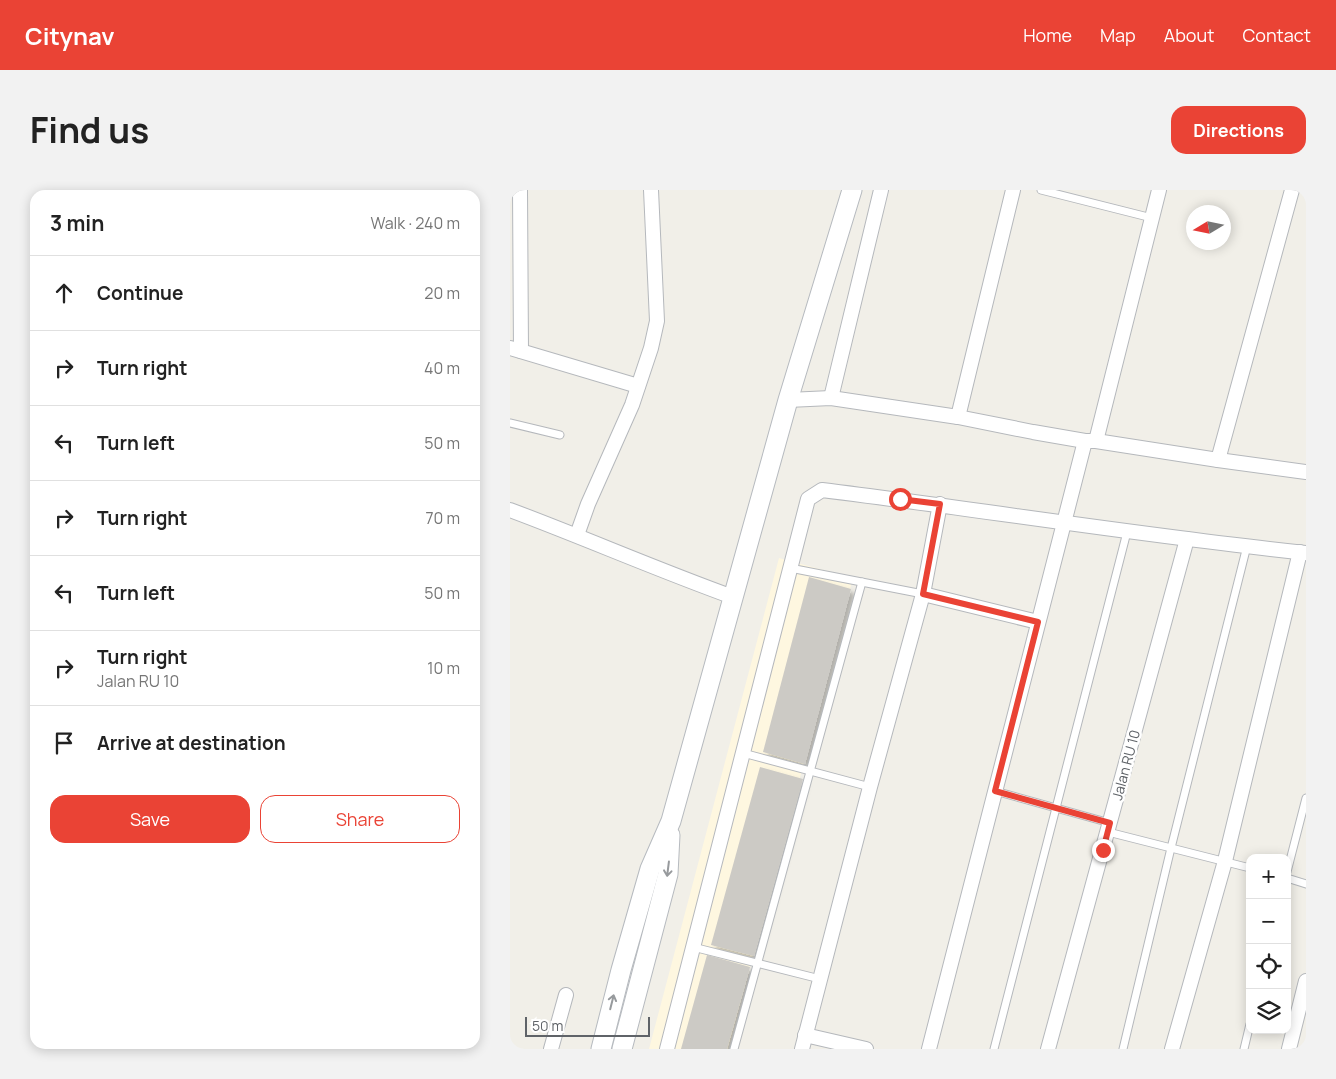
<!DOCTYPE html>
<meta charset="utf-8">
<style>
:root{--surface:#fff;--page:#f2f2f2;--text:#222;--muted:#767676;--line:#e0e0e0;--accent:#ea4335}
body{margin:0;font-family:Manrope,sans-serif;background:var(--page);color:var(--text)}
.controls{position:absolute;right:15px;bottom:15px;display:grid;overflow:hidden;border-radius:10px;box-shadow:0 2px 12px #0003}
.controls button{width:45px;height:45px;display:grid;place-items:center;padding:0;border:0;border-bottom:1px solid var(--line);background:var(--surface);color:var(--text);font:25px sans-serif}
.compass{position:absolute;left:676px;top:15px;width:45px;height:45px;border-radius:50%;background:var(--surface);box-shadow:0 2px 12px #0003;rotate:260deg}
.scale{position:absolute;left:15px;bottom:12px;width:125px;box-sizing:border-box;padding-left:5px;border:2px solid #5f6368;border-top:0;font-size:14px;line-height:18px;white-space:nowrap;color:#5f6368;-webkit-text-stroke:4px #fff;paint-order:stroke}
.stop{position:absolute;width:15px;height:15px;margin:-11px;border:4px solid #ea4335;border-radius:50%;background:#fff}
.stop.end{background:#ea4335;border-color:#fff;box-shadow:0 1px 5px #0008}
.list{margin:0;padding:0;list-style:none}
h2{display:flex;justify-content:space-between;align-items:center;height:65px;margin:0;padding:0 20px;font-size:21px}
h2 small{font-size:16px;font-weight:400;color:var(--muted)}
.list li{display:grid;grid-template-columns:32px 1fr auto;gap:15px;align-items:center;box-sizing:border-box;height:75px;padding:0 20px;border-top:1px solid var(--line)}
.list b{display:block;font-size:19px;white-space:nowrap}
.list p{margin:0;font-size:16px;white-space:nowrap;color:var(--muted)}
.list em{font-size:16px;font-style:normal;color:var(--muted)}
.actions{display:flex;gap:10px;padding:15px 20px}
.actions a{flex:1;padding:11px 0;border:1px solid var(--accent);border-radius:15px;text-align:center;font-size:18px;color:var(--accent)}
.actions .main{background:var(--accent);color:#fff}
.icon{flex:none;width:28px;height:28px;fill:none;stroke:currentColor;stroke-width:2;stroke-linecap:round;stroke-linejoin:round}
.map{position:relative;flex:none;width:796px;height:859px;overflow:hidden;border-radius:15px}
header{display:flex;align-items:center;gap:30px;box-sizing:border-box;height:70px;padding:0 25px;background:var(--accent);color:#fff}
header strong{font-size:24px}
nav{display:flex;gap:28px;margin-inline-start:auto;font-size:18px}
.intro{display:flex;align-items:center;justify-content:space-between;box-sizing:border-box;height:120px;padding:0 30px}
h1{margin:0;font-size:35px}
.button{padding:12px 22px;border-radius:15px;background:var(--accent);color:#fff;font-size:18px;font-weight:700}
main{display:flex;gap:30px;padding:0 30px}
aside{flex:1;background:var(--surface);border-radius:15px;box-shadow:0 2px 12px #0003}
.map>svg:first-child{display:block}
</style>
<header>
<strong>Citynav</strong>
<nav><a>Home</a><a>Map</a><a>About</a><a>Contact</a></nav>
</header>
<div class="intro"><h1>Find us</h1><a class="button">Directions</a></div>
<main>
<aside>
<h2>3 min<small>Walk · 240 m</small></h2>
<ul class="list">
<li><svg class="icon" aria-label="ahead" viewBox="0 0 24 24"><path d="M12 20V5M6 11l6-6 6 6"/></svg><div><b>Continue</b></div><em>20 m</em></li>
<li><svg class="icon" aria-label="right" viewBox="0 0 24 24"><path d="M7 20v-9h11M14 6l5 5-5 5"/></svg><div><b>Turn right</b></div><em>40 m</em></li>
<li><svg class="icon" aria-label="left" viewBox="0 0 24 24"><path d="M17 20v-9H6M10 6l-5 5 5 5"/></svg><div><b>Turn left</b></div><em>50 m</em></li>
<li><svg class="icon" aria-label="right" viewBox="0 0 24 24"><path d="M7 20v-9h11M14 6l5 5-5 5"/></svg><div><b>Turn right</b></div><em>70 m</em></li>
<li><svg class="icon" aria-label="left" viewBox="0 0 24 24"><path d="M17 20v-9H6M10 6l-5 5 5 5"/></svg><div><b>Turn left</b></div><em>50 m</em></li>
<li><svg class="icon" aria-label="right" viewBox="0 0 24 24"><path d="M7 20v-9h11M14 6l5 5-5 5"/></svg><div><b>Turn right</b><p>Jalan RU 10</p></div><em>10 m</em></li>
<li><svg class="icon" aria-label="arrive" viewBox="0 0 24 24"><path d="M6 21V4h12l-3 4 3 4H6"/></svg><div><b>Arrive at destination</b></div></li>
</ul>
<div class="actions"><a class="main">Save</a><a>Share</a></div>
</aside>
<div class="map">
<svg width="796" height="859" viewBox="0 0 796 859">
<defs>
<filter id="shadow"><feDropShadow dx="4.5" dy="4.5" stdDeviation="2.5" flood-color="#0004"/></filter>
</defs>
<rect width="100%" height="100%" fill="#f1efe8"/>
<!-- commercial -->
<path fill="#fef7e0" d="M269,368L343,388L218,859H139Z"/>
<!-- building -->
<g fill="#cccac5" filter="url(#shadow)">
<path d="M299,387L341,399L295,574L253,562Z"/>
<path d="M250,577L293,589L244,766L201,755Z"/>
<path d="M197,765L240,777L217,859H171Z"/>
</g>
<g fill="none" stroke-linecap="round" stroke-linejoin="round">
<defs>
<g id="lane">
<path d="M531,0L642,28"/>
<path d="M0,233L50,245"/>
<path d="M280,378L413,404"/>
<path d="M233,563L360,597"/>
<path d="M485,601L600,633"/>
<path d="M598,642L740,678"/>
<path d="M777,682L796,608"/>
<path d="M777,688L796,694"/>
<path d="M183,757L310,789"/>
<path d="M224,859L352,392"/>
<path d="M484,859L617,342"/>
<path d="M613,859L661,658L737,356"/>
<path d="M734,859L740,834"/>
</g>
<g id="street">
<path d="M10,0L11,161"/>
<path d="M0,158L128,196"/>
<path d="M321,208L371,0"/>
<path d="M278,210L321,208L448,227L523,242L575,251H586L708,270L796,282"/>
<path d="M448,227L503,0"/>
<path d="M586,251L649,0"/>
<path d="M708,270L782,0"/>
<path d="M0,320C75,348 148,380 223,407"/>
<path d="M67,345L78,314L122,215L141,158L147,131L141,0"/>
<path d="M413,404L528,432"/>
<path d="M295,845L356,859"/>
<path d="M41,859L56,805"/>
<path d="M157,859L298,309L312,300C474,320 634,346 796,363"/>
<path d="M292,859L360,597L413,404L430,314"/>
<path d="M419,859L575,251"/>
<path d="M538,859L677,349"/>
<path d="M662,859L715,671L790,362"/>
<path d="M779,859L796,791"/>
</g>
<g id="secondary">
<path d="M91,859L111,780L140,679L161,631L278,210L342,0"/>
<path d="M112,859L158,684L160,645"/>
</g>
</defs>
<!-- lane casing -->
<use href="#lane" stroke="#b5b8bc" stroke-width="9"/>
<!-- street casing -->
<use href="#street" stroke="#b5b8bc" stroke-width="16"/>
<!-- secondary casing -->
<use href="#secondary" stroke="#b6babf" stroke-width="21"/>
<!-- lane -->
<use href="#lane" stroke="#fff" stroke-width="7"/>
<!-- street -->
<use href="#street" stroke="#fff" stroke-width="14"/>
<!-- secondary -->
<use href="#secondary" stroke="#fff" stroke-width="19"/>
</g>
<!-- one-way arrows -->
<defs><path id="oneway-shaft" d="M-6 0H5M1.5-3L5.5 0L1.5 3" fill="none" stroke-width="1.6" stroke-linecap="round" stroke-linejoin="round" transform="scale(1.25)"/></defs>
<g stroke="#979a9d">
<use href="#oneway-shaft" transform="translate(158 679) rotate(97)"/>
<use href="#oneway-shaft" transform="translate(102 812) rotate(-76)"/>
</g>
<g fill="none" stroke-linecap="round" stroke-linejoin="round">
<!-- route -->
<path stroke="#ea4335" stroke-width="6" d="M390,309L430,314L413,404L528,432L485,601L600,633L593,660"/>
</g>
<g text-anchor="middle" stroke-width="5" stroke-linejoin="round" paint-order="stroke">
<!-- street labels -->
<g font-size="14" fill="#5f6368" stroke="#fff">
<text transform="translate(616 575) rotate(-75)" y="5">Jalan RU 10</text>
</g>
</g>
</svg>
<div class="controls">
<button>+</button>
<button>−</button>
<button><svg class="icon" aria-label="locate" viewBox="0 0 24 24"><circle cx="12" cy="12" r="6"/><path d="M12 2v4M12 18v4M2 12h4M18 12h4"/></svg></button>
<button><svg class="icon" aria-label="layers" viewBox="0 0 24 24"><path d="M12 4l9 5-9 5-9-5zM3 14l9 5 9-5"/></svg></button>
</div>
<svg class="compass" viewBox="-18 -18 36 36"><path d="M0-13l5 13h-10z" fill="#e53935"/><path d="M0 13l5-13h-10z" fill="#767676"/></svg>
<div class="scale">50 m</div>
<div class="stop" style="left:390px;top:309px"></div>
<div class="stop end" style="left:593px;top:660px"></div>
</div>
</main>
